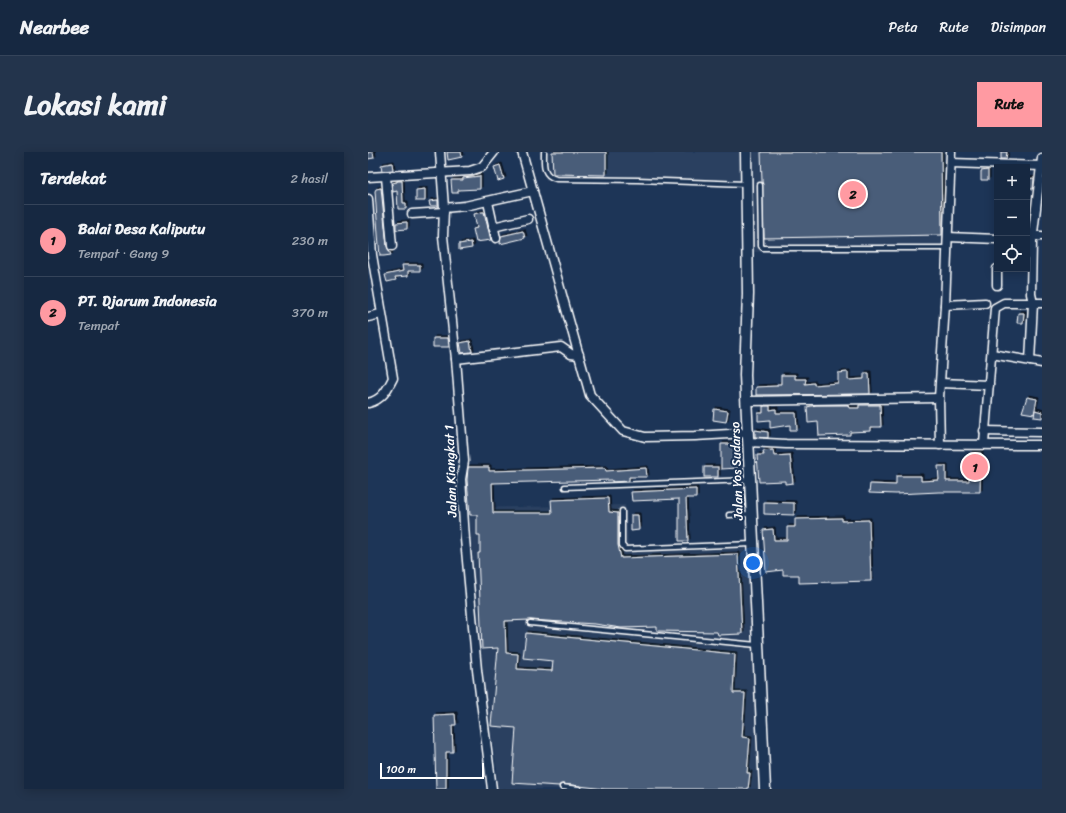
<!DOCTYPE html>
<html lang="id">
<meta charset="utf-8">
<style>
:root{--surface:#162841;--page:#23344c;--text:#f1f3f6;--muted:#9ea6b1;--line:#35445a;--accent:#ff9aa2}
body{margin:0;font-family:Sriracha,sans-serif;background:var(--page);color:var(--text)}
.controls{position:absolute;right:12px;top:12px;display:grid;overflow:hidden;border-radius:0px;box-shadow:0 2px 10px #0003}
.controls button{width:36px;height:36px;display:grid;place-items:center;padding:0;border:0;border-bottom:1px solid var(--line);background:var(--surface);color:var(--text);font:20px sans-serif}
.scale{position:absolute;left:12px;bottom:10px;width:104px;box-sizing:border-box;padding-left:4px;border:2px solid #fff;border-top:0;font-size:11px;line-height:14px;white-space:nowrap;color:#fff;-webkit-text-stroke:3px #1d3557;paint-order:stroke}
.you{position:absolute;left:385px;top:411px;width:14px;height:14px;margin:-10px;border:3px solid #fff;border-radius:50%;background:#1a73e8;box-shadow:0 0 0 6px #1a73e833}
.badge{display:grid;place-items:center;width:26px;height:26px;border-radius:50%;background:var(--accent);color:#111;font-size:13px;font-weight:700}
.pin{position:absolute;translate:-50% -50%;border:2px solid #fff;box-shadow:0 1px 4px #0006}
.list{margin:0;padding:0;list-style:none}
h2{display:flex;justify-content:space-between;align-items:center;height:52px;margin:0;padding:0 16px;font-size:17px}
h2 small{font-size:13px;font-weight:400;color:var(--muted)}
.list li{display:grid;grid-template-columns:26px 1fr auto;gap:12px;align-items:center;box-sizing:border-box;height:72px;padding:0 16px;border-top:1px solid var(--line)}
.list b{display:block;font-size:15px;white-space:nowrap}
.list p{margin:0;font-size:13px;white-space:nowrap;color:var(--muted)}
.list em{font-size:13px;font-style:normal;color:var(--muted)}
.icon{flex:none;width:22px;height:22px;fill:none;stroke:currentColor;stroke-width:2;stroke-linecap:round;stroke-linejoin:round}
.map{position:relative;flex:none;width:674px;height:637px;overflow:hidden;border-radius:0px}
header{display:flex;align-items:center;gap:24px;box-sizing:border-box;height:56px;padding:0 20px;background:var(--surface);border-bottom:1px solid var(--line)}
header strong{font-size:19px}
nav{display:flex;gap:22px;margin-inline-start:auto;font-size:14px}
.intro{display:flex;align-items:center;justify-content:space-between;box-sizing:border-box;height:96px;padding:0 24px}
h1{margin:0;font-size:28px}
.button{padding:10px 18px;border-radius:0px;background:var(--accent);color:#111;font-size:14px;font-weight:700}
main{display:flex;gap:24px;padding:0 24px}
aside{flex:1;background:var(--surface);border-radius:0px;box-shadow:0 2px 10px #0003}
.map>svg:first-child{display:block}
</style>
<header>
<strong>Nearbee</strong>
<nav><a>Peta</a><a>Rute</a><a>Disimpan</a></nav>
</header>
<div class="intro"><h1>Lokasi kami</h1><a class="button">Rute</a></div>
<main>
<aside>
<h2>Terdekat<small>2 hasil</small></h2>
<ul class="list">
<li><span class="badge">1</span><div><b>Balai Desa Kaliputu</b><p>Tempat · Gang 9</p></div><em>230 m</em></li>
<li><span class="badge">2</span><div><b>PT. Djarum Indonesia</b><p>Tempat</p></div><em>370 m</em></li>
</ul>
</aside>
<div class="map">
<svg width="674" height="637" viewBox="0 0 674 637">
<defs>
<filter id="shadow"><feDropShadow dx="2" dy="-2" stdDeviation="0" flood-color="#0009"/></filter>
</defs>
<rect width="100%" height="100%" fill="#1d3557"/>
<filter id="ink" filterUnits="userSpaceOnUse"><feTurbulence type="fractalNoise" baseFrequency=".025" numOctaves="2"/><feDisplacementMap in="SourceGraphic" scale="8" xChannelSelector="R" yChannelSelector="G"/><feConvolveMatrix kernelMatrix="1 2 1 2 8 2 1 2 1" color-interpolation-filters="sRGB"/></filter>
<g filter="url(#ink)">
<!-- built -->
<g fill="#2a4161">
<path d="M171,0H581L578,100H382V31L178,29Z"/>
<path d="M257,353L261,396L378,395L386,469L392,637H128L129,618L111,508L101,356Z"/>
</g>
<!-- building -->
<g fill="#4a5d79" stroke="#fff" filter="url(#shadow)">
<path d="M0,0H5L6,6L0,7Z"/>
<path d="M79,0H93L94,5L80,8Z"/>
<path d="M184,0H238V23L185,22Z"/>
<path d="M393,0H573L574,83L396,86Z"/>
<path d="M633,0H639L638,7H633Z"/>
<path d="M24,11L25,18L14,19L13,13Z"/>
<path d="M132,13L136,27L130,29L126,15Z"/>
<path d="M620,18V28H613V19Z"/>
<path d="M112,24V37L90,38V41H84L83,28H95V26Z"/>
<path d="M666,26L665,37H659V27Z"/>
<path d="M29,29H34L35,51H38V57H30L29,39L25,40L24,31L29,30Z"/>
<path d="M13,36L19,94L23,103L16,104H12L10,82L7,39L8,37Z"/>
<path d="M57,37V49H48V38Z"/>
<path d="M70,48V54H62L61,49Z"/>
<path d="M114,60H116L123,88L108,90L105,77L109,76L106,62Z"/>
<path d="M39,70V77L28,78V71Z"/>
<path d="M155,79L157,86L132,92L133,84Z"/>
<path d="M103,90L104,96L91,98V92Z"/>
<path d="M34,113H52V119H40V124L27,125L28,128L19,130L17,123L35,119Z"/>
<path d="M650,161H656L655,171H649Z"/>
<path d="M65,186H80L81,195H65Z"/>
<path d="M102,189L104,200L94,201L92,191Z"/>
<path d="M480,220V228L496,227V221H501L502,242L388,243V235L409,234V232H413V223H427V227H438L437,232L446,231V233L470,231V221Z"/>
<path d="M659,245L669,247L666,262L654,260Z"/>
<path d="M448,253H480L481,256H491V253H512L513,275H503V279L482,280V283L451,284L450,270L440,271L439,255Z"/>
<path d="M395,254H402V258L408,257V261H428L429,278H422V273L402,276V268L390,269V261H395Z"/>
<path d="M346,257L360,259L358,270L345,268Z"/>
<path d="M667,258L674,260V266L666,265Z"/>
<path d="M387,278L400,280V286L387,285Z"/>
<path d="M353,292H372L370,316L353,317Z"/>
<path d="M405,298L406,304L422,303L425,331L417,332V329L391,330L389,303H396L395,299Z"/>
<path d="M602,301H613L612,340H571L528,342L501,341L502,332L528,333V324H553V329L571,328L570,314H578V329H601Z"/>
<path d="M100,315H121V319L237,316L238,319L278,316L279,325H261V329L244,330V328L124,331L125,361H184L183,348L240,346L241,360L250,361V393L253,406L370,402L374,482L350,483L349,480L289,479V475L253,476L227,472L162,468L137,469L138,501L150,502L149,517L184,519L185,509L155,506L158,481L367,502L365,541H377L374,585L382,586L379,621H382L380,637H237L194,632L191,634L144,631L148,576L123,574L130,496L114,497L110,401H112V383H109V363H102L99,328Z"/>
<rect x="336" y="315" width="14" height="10"/>
<path d="M328,337V346H318L320,389H311V347L264,349L263,340Z"/>
<path d="M396,350L426,351V363L396,362Z"/>
<path d="M263,363H270L271,378L263,379Z"/>
<path d="M474,366V369L501,368L503,429L431,431V423H415V418L398,420L395,378L405,377L406,388H419V375H427V367Z"/>
<path d="M87,562L88,573H84L85,600H78V637H68L66,563Z"/>
</g>
<g fill="none" stroke-linecap="round" stroke-linejoin="round">
<defs>
<g id="service">
<path d="M176,0C176,12 174,23 188,27L270,28L377,32"/>
<path d="M392,33L393,94L395,96H579"/>
<path d="M197,335L381,328"/>
<path d="M254,359V393L257,397L384,392"/>
<path d="M361,363L382,362"/>
<path d="M162,471L389,493"/>
<path d="M194,635L211,637"/>
</g>
<g id="minor">
<path d="M72,0L76,56L75,84L88,207L96,309L93,327L97,387L109,518L124,637"/>
<path d="M154,0L222,243L255,279L277,285L327,284L379,281"/>
<path d="M583,11L674,14"/>
<path d="M0,25L102,19L114,15L126,0"/>
<path d="M18,25L24,94"/>
<path d="M0,47L4,103L25,226C19,238 14,248 0,251"/>
<path d="M120,50L128,86"/>
<path d="M76,56L97,54L165,39"/>
<path d="M44,62L76,60"/>
<path d="M125,75L160,67"/>
<path d="M665,84H674"/>
<path d="M580,85L629,87"/>
<path d="M629,133V117"/>
<path d="M577,153L617,151"/>
<path d="M0,165L13,162"/>
<path d="M624,202L674,211"/>
<path d="M88,207L193,195L203,202L211,203"/>
<path d="M662,209L665,151L663,142L664,89L674,6"/>
<path d="M573,231L621,233"/>
<path d="M378,249L571,246"/>
<path d="M616,279L674,280"/>
<path d="M380,290L418,292L674,293"/>
<path d="M616,292L627,156L636,151H674"/>
<path d="M572,293L571,246L577,153L583,0"/>
</g>
<path id="tertiary" d="M378,0L380,142L377,223L397,637"/>
</defs>
<!-- service casing -->
<use href="#service" stroke="#fff" stroke-width="7"/>
<!-- minor casing -->
<use href="#minor" stroke="#fff" stroke-width="11"/>
<!-- tertiary casing -->
<use href="#tertiary" stroke="#fff" stroke-width="13"/>
<!-- service -->
<use href="#service" stroke="#1d3557" stroke-width="4"/>
<!-- minor -->
<use href="#minor" stroke="#1d3557" stroke-width="8"/>
<!-- tertiary -->
<use href="#tertiary" stroke="#1d3557" stroke-width="10"/>
</g>
</g>
<g text-anchor="middle" stroke-width="4" stroke-linejoin="round" paint-order="stroke">
<!-- street labels -->
<g font-size="13" fill="#fff" stroke="#1d3557">
<text transform="translate(82 319) rotate(-92)" y="5">Jalan Kiangkat 1</text>
<text transform="translate(368 319) rotate(-92)" y="5">Jalan Yos Sudarso</text>
</g>
</g>
</svg>
<div class="controls">
<button>+</button>
<button>−</button>
<button><svg class="icon" aria-label="locate" viewBox="0 0 24 24"><circle cx="12" cy="12" r="6"/><path d="M12 2v4M12 18v4M2 12h4M18 12h4"/></svg></button>
</div>
<div class="scale">100 m</div>
<div class="you"></div>
<div class="pin badge" style="left:607px;top:315px">1</div>
<div class="pin badge" style="left:485px;top:42px">2</div>
</div>
</main>
